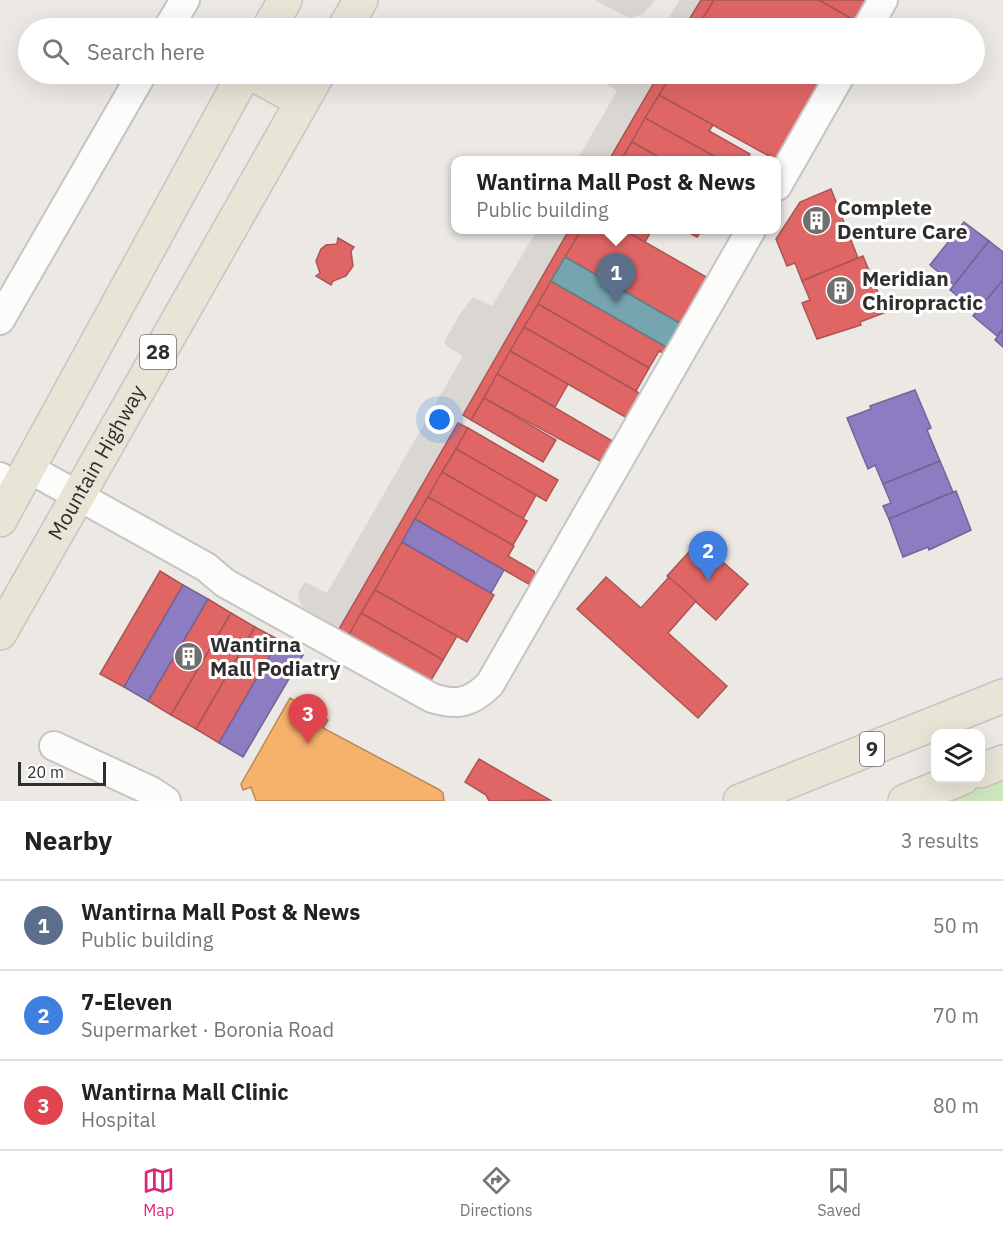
<!DOCTYPE html>
<meta charset="utf-8">
<style>
:root{--surface:#fff;--page:#f6f6f6;--text:#222;--muted:#767676;--line:#e0e0e0;--accent:#db2777}
body{margin:0;font-family:"IBM Plex Sans",sans-serif;background:var(--page);color:var(--text)}
.controls{position:absolute;right:18px;bottom:18px;display:grid;overflow:hidden;border-radius:12px;box-shadow:0 6px 24px #0002}
.controls button{width:54px;height:54px;display:grid;place-items:center;padding:0;border:0;border-bottom:2px solid var(--line);background:var(--surface);color:var(--text);font:30px sans-serif}
.scale{position:absolute;left:18px;bottom:15px;width:88px;box-sizing:border-box;padding-left:6px;border:3px solid #2e2e2e;border-top:0;font-size:16px;line-height:21px;white-space:nowrap;color:#2e2e2e;-webkit-text-stroke:4px #fff;paint-order:stroke}
.you{position:absolute;left:440px;top:420px;width:21px;height:21px;margin:-15px;border:4px solid #fff;border-radius:50%;background:#1a73e8;box-shadow:0 0 0 9px #1a73e833}
.badge{display:grid;place-items:center;width:39px;height:39px;border-radius:50%;background:var(--accent);color:#fff;font-size:20px;font-weight:700}
.pin{position:absolute;translate:-50% -50px;filter:drop-shadow(0 2px 3px #0008)}
.pin::after{content:'';position:absolute;top:32px;width:21px;height:18px;background:inherit;clip-path:polygon(0 0,100% 0,50% 100%)}
.popup{position:absolute;left:451px;top:156px;width:330px;height:78px;box-sizing:border-box;display:grid;place-content:center;border-radius:12px;background:var(--surface);filter:drop-shadow(0 2px 4px #0005);font-size:20px;white-space:nowrap;color:var(--muted)}
.popup b{font-size:22px;color:var(--text)}
.popup::after{content:'';position:absolute;left:50%;top:100%;margin-left:-12px;border:12px solid transparent;border-top-color:var(--surface)}
.list{margin:0;padding:0;list-style:none}
h2{display:flex;justify-content:space-between;align-items:center;height:78px;margin:0;padding:0 24px;font-size:26px}
h2 small{font-size:20px;font-weight:400;color:var(--muted)}
.list li{display:grid;grid-template-columns:39px 1fr auto;gap:18px;align-items:center;box-sizing:border-box;height:90px;padding:0 24px;border-top:2px solid var(--line)}
.list b{display:block;font-size:22px;white-space:nowrap}
.list p{margin:0;font-size:20px;white-space:nowrap;color:var(--muted)}
.list em{font-size:20px;font-style:normal;color:var(--muted)}
.icon{flex:none;width:33px;height:33px;fill:none;stroke:currentColor;stroke-width:2;stroke-linecap:round;stroke-linejoin:round}
.map{position:relative;flex:none;width:1003px;height:801px;overflow:hidden}
.search{position:absolute;background:var(--surface);box-shadow:0 6px 24px #0002;left:18px;right:18px;top:18px;height:66px;display:flex;align-items:center;gap:15px;box-sizing:border-box;padding:0 21px;border-radius:33px;color:var(--muted);font-size:22px}
.sheet{height:348px;background:var(--surface)}
nav{display:flex;justify-content:space-around;align-items:center;box-sizing:border-box;height:84px;border-top:2px solid var(--line);background:var(--surface);font-size:16px;color:var(--muted)}
nav a{display:grid;justify-items:center;gap:3px}
nav .on{color:var(--accent)}
.map>svg:first-child{display:block}
</style>
<div class="map">
<svg width="1003" height="801" viewBox="0 0 1003 801">
<rect width="100%" height="100%" fill="#ece8e4"/>
<!-- green -->
<path fill="#cee6be" d="M1003,762V801H905Z"/>
<!-- plaza -->
<g fill="#dad6d2">
<path d="M594,0H655L643,14L630,18Z"/>
<path d="M680,0H709L693,28H662Z"/>
<path d="M599,74H667L617,160H577L617,91L600,80Z"/>
<path d="M537,230H577L344,632L302,607L298,598L299,591L305,582L327,593L463,356L448,347L444,342L460,314L473,297L492,306Z"/>
</g>
<!-- shops -->
<g fill="#e06666" stroke="#ab5555" stroke-width="1.5">
<path d="M701,0H714L697,28H684Z"/>
<path d="M714,0H819L856,21L852,28H697Z"/>
<path d="M819,0H868L856,21Z"/>
<path d="M659,74H672L621,160H609Z"/>
<path d="M672,74H826L776,160L659,95Z"/>
<path d="M659,95L713,125L709,131L750,154L746,160H721L645,118Z"/>
<path d="M645,118L721,160H664L632,142Z"/>
<path d="M632,142L664,160H621Z"/>
<path d="M831,189L858,258L802,281L795,263L787,266L776,239L800,202Z"/>
<path d="M569,230H581L471,420L463,415Z"/>
<path d="M581,230H624L708,278L681,324L565,257Z"/>
<path d="M624,230H652L645,242Z"/>
<path d="M684,230H702L697,237Z"/>
<path d="M338,238L354,247L351,251L353,266L346,276L333,281L331,285L316,276L320,273L316,261L321,249L326,245L337,244Z"/>
<path d="M863,256L886,312L860,322L861,325L817,339L802,303L810,300L802,281Z"/>
<path d="M551,281L668,348L665,354L659,351L649,368L538,304Z"/>
<path d="M538,304L649,368L636,391L524,327Z"/>
<path d="M524,327L641,394L627,418L510,351Z"/>
<path d="M510,351L568,384L555,407L497,374Z"/>
<path d="M497,374L614,442L602,462L484,398Z"/>
<path d="M484,398L556,440L543,462L471,420Z"/>
<path d="M458,423L468,428L349,635L339,629Z"/>
<path d="M468,428L558,480L546,501L456,449Z"/>
<path d="M456,449L536,495L523,519L442,472Z"/>
<path d="M442,472L527,521L513,545L428,497Z"/>
<path d="M428,497L514,546L508,556L534,571L536,577L532,586L415,519Z"/>
<path d="M699,541L748,584L716,620L667,576Z"/>
<path d="M402,542L494,595L467,642L375,590Z"/>
<path d="M160,571L183,585L124,687L100,674Z"/>
<path d="M606,577L641,608L669,577L696,601L668,633L727,686L698,718L577,609Z"/>
<path d="M375,590L457,636L443,660L361,613Z"/>
<path d="M208,599L231,613L171,715L148,701Z"/>
<path d="M231,613L255,627L196,729L171,715Z"/>
<path d="M361,613L443,660L430,682L349,635Z"/>
<path d="M255,627L279,640L219,743L196,729Z"/>
<path d="M479,759L550,800L489,801L486,795L465,782Z"/>
</g>
<!-- offices -->
<g fill="#8e7cc3" stroke="#716596" stroke-width="1.5">
<path d="M964,222L989,241L954,285L930,265Z"/>
<path d="M989,241L1003,252V280L977,312L950,290Z"/>
<path d="M1003,280V329L997,336L973,316Z"/>
<path d="M1003,329V347L995,340Z"/>
<path d="M915,390L931,428L927,430L940,461L883,484L875,465L868,469L847,418L871,409L870,406Z"/>
<path d="M940,461L953,492L889,519L883,506L891,503L883,484Z"/>
<path d="M956,491L971,530L929,550L928,547L903,557L889,519Z"/>
<path d="M415,519L504,570L491,593L402,542Z"/>
<path d="M183,585L208,599L148,701L124,687Z"/>
<path d="M279,640L303,655L243,757L219,743Z"/>
</g>
<!-- health -->
<path fill="#f6b26b" stroke="#ba8a59" stroke-width="1.5" d="M290,698L328,720L323,728L438,789L443,793L444,801H256L251,787L243,790L241,784Z"/>
<!-- public -->
<path fill="#76a5af" stroke="#608188" stroke-width="1.5" d="M565,257L681,324L668,348L551,281Z"/>
<g fill="none" stroke-linecap="round" stroke-linejoin="round">
<defs>
<g id="minor">
<path d="M168,28L185,0"/>
<path d="M867,28L883,0"/>
<path d="M777,186L841,74"/>
<path d="M0,320L142,74"/>
<path d="M30,469L206,567L225,583L432,698C457,706 471,703 490,684L751,230"/>
<path d="M0,477L10,504"/>
<path d="M54,746L151,791L166,801"/>
</g>
<g id="major">
<path d="M269,28L285,0"/>
<path d="M344,28L361,0"/>
<path d="M253,74L302,101"/>
<path d="M0,520L244,74"/>
<path id="s1" d="M0,633L318,74"/>
<path d="M980,771L1003,762"/>
<path d="M740,801L1003,696"/>
<path d="M905,801L962,778"/>
</g>
</defs>
<!-- minor casing -->
<use href="#minor" stroke="#c5c4c5" stroke-width="32"/>
<!-- major casing -->
<use href="#major" stroke="#c6c5c4" stroke-width="36"/>
<!-- minor -->
<use href="#minor" stroke="#fcfcfb" stroke-width="28"/>
<!-- major -->
<use href="#major" stroke="#e8e4d6" stroke-width="33"/>
</g>
<!-- icons -->
<defs>
<symbol id="building-disc" viewBox="-11 -11 22 22"><circle r="9.5" fill="#706f6e" stroke="#fff"/><path d="M-4-6H4V6H1V3H-1V6H-4ZM-2.5-4.3h1.7v1.8h-1.7ZM.8-4.3h1.7v1.8H.8ZM-2.5-1h1.7V.8h-1.7ZM.8-1h1.7V.8H.8Z" fill="#fff"/></symbol>
</defs>
<g fill-rule="evenodd">
<use href="#building-disc" x="800" y="204" width="33" height="33"/>
<use href="#building-disc" x="824" y="274" width="33" height="33"/>
<use href="#building-disc" x="172" y="640" width="33" height="33"/>
</g>
<g text-anchor="middle" stroke-width="6" stroke-linejoin="round" paint-order="stroke">
<!-- shield labels -->
<g fill="#fff" stroke="#6d6d6d" stroke-width="1.5">
<rect x="140" y="335" width="36" height="34" rx="4.5"/>
<rect x="860" y="732" width="24" height="34" rx="4.5"/>
</g>
<g font-size="20" font-weight="bold" fill="#2e2e2e">
<text x="158" y="359">28</text>
<text x="872" y="756">9</text>
</g>
<!-- poi labels -->
<g font-size="21" font-weight="bold" fill="#2e2e2e" stroke="#fff" text-anchor="start">
<text x="837" y="215">Complete<tspan x="837" dy="24">Denture Care</tspan></text>
<text x="862" y="286">Meridian<tspan x="862" dy="24">Chiropractic</tspan></text>
<text x="210" y="652">Wantirna<tspan x="210" dy="24">Mall Podiatry</tspan></text>
</g>
<!-- street labels -->
<g font-size="21" fill="#2e2e2e" stroke="#fff">
<text dy="7" stroke="none"><textPath href="#s1" startOffset="196">Mountain Highway</textPath></text>
</g>
</g>
</svg>
<div class="controls">
<button><svg class="icon" aria-label="layers" viewBox="0 0 24 24"><path d="M12 4l9 5-9 5-9-5zM3 14l9 5 9-5"/></svg></button>
</div>
<div class="scale">20 m</div>
<div class="you"></div>
<div class="pin badge" style="left:616px;top:303px;background:#5c6f8a">1</div>
<div class="popup"><b>Wantirna Mall Post &amp; News</b>Public building</div>
<div class="pin badge" style="left:708px;top:581px;background:#3f7fe0">2</div>
<div class="pin badge" style="left:308px;top:744px;background:#e0444e">3</div>
<div class="search"><svg class="icon" aria-label="search" viewBox="0 0 24 24"><circle cx="10" cy="10" r="6"/><path d="M15 15l6 6"/></svg>Search here</div>
</div>
<section class="sheet">
<h2>Nearby<small>3 results</small></h2>
<ul class="list">
<li><span class="badge" style="background:#5c6f8a">1</span><div><b>Wantirna Mall Post &amp; News</b><p>Public building</p></div><em>50 m</em></li>
<li><span class="badge" style="background:#3f7fe0">2</span><div><b>7-Eleven</b><p>Supermarket · Boronia Road</p></div><em>70 m</em></li>
<li><span class="badge" style="background:#e0444e">3</span><div><b>Wantirna Mall Clinic</b><p>Hospital</p></div><em>80 m</em></li>
</ul>
</section>
<nav>
<a class="on"><svg class="icon" aria-label="map" viewBox="0 0 24 24"><path d="M3 6l6-2 6 2 6-2v14l-6 2-6-2-6 2zM9 4v14M15 6v14"/></svg>Map</a>
<a><svg class="icon" aria-label="directions" viewBox="0 0 24 24"><path d="M12 3l9 9-9 9-9-9zM9 14v-3h6M13 9l2 2-2 2"/></svg>Directions</a>
<a><svg class="icon" aria-label="saved" viewBox="0 0 24 24"><path d="M7 4h10v16l-5-4-5 4z"/></svg>Saved</a>
</nav>
